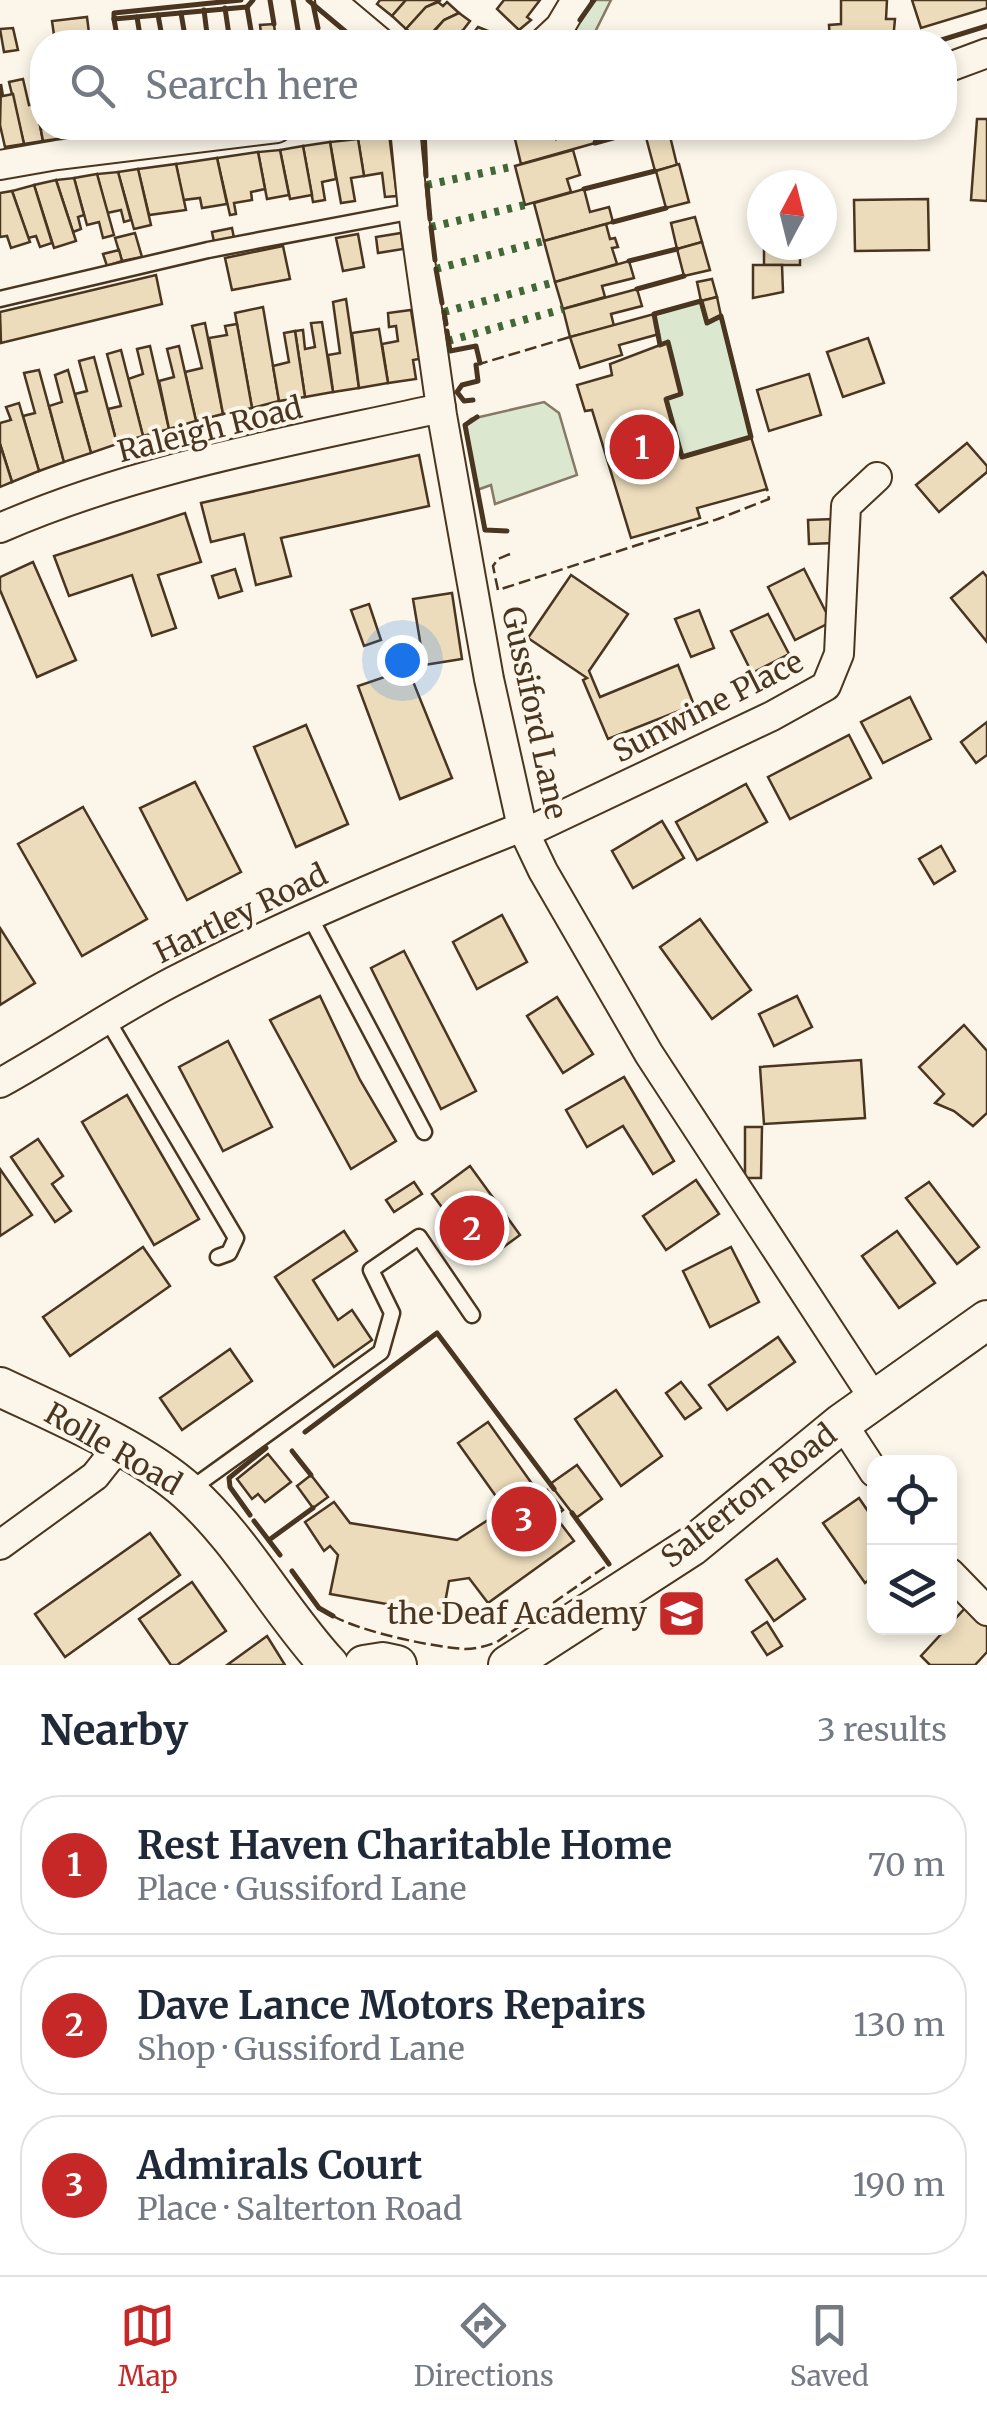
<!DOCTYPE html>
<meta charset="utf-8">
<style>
:root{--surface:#fff;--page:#f2f2f3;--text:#1f2937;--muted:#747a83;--line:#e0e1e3;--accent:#c62828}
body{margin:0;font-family:Merriweather,serif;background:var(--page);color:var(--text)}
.controls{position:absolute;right:30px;bottom:30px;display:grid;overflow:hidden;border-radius:20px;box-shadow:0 5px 15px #0003}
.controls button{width:90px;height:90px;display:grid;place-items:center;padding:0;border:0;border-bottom:2px solid var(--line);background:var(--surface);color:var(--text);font:50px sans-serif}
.compass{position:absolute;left:747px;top:170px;width:90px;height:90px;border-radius:50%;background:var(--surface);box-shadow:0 5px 15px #0003;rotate:7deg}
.you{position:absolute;left:402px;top:660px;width:35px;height:35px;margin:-25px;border:8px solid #fff;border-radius:50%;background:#1a73e8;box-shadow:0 0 0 15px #1a73e833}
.badge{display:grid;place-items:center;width:65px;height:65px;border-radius:50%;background:var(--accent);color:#fff;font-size:32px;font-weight:700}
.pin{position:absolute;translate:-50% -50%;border:5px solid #fff;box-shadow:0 2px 10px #0006}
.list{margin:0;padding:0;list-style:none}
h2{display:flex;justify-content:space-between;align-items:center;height:130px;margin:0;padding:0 40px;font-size:42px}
h2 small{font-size:32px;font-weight:400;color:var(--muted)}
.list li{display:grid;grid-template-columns:65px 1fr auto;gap:30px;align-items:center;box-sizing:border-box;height:140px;margin:0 20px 20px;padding:0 20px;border:2px solid var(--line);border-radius:40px}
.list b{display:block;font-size:38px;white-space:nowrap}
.list p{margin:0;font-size:32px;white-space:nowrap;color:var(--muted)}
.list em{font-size:32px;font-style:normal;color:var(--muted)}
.icon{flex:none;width:55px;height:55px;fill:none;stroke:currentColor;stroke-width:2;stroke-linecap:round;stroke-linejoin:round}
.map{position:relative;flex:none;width:987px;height:1665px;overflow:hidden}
.search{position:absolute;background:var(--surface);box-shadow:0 5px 15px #0003;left:30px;right:30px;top:30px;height:110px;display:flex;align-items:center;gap:25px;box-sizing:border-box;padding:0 35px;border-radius:40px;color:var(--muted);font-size:38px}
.sheet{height:610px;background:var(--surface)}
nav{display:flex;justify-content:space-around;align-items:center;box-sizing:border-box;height:140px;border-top:2px solid var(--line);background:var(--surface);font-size:28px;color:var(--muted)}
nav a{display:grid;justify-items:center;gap:5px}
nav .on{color:var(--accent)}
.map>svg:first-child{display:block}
</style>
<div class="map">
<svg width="987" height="1665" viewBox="0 0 987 1665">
<rect width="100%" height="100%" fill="#fbf6e9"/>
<!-- green -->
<g fill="#dce7d0" stroke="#887966" stroke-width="2.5">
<path d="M594,0H611L590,42H562Z"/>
<path d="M701,301L707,322L721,316L751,437L682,457L666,399L681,394L668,343L660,345L654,314Z"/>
<path d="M544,402L559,413L577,475L495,504L491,485L477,490L465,425L471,419Z"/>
</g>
<!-- building -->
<g fill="#ecdcbc" stroke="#4a3520" stroke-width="2.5">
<path d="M380,0H406L392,16L377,4Z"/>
<path d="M406,0H441L426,7L406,29L392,16Z"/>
<path d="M504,0H540L527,17L531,20L519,30L497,9Z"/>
<path d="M841,0H887L886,19H895L893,40L830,42L829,25L841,24Z"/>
<path d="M912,0H987V8L921,28Z"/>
<path d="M438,2L443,6L447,2L459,13L444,20L423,42L406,29L426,7Z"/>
<path d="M459,13L470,21L454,42H425L444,20Z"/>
<path d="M87,17L90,41L55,42L52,21Z"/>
<path d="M274,24L276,42H262L260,25Z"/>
<path d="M478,27L498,35L506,38L499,42H454L462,31L471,36Z"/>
<path d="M13,28L18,50L4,52L0,29Z"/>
<path d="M23,79L29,105L36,104L43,141L24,144L9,82Z"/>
<path d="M1,84L3,96L13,94L24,144L5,147L0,125Z"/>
<path d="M42,103V128H63L64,138L43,141L36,104Z"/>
<path d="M977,119H987V201L971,200Z"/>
<path d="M63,128H83L84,136L64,138Z"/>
<path d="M530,128H552L556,139L592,129L595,143L521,164L514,135L531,130Z"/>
<path d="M552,128H596L556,139Z"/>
<path d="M653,128H668L677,165L655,171L644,130Z"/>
<path d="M389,134L397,196L385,197L382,173L364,176L358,139Z"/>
<path d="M358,139L364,176L351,178L355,201L341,203L330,142Z"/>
<path d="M330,142L336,179L322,182L325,200L313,202L303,146Z"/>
<path d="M303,146L312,195L290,199L280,150Z"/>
<path d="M280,150L289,195L267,199L258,152Z"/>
<path d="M573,150L580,175L567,179L571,192L525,205L515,166Z"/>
<path d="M258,152L265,189L251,192L252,200L234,203L236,214L230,215L217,158Z"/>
<path d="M217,158L227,204L202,208L200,198L183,200L176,164Z"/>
<path d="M176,164L186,210L149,215L138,169Z"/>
<path d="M679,164L689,202L666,208L656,171Z"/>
<path d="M138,169L151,225L134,229L118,172Z"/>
<path d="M118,172L131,220L124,222L121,210L107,213L97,174Z"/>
<path d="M97,174L114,235L103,238L99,222L87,225L74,178Z"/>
<path d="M74,178L84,215L78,217L81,229L73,232L56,180Z"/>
<path d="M56,180L76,241L54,248L34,185Z"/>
<path d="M34,185L52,243L40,247L36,236L28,238L12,191Z"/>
<path d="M584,189L590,212L609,207L613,222L544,241L534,203Z"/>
<path d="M12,191L30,242L11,248L7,236L0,237V193Z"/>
<path d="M928,199L929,250L855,251L854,200Z"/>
<path d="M695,217L702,242L677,249L671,223Z"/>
<path d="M606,224L610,239L615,238L618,247L612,248L617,264L555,282L544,241Z"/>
<path d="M232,228L234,238L214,242L212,232Z"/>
<path d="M135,233L142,257L122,261L115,238Z"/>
<path d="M401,233L403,249L378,253L376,237Z"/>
<path d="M358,234L364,267L343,271L336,238Z"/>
<path d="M702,242L710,270L684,276L677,249Z"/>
<rect x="764" y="245" width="36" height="20"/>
<path d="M283,246L290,279L232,290L225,258Z"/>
<path d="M119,250L122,261L107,266L103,254Z"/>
<path d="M629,261L634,278L602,286L605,297L563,309L555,282Z"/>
<path d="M753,265H782L783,292L753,298Z"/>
<path d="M156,275L162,304L1,343L0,312Z"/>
<path d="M712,279L717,297L701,301L697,282Z"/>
<path d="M637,289L642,306L611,314L614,326L570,337L563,309Z"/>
<path d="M717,297L721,316L707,323L701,301Z"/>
<path d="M346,299L359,388L333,392L328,355L340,353L333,302Z"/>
<path d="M263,307L279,401L252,408L235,313Z"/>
<path d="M411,310L419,359L413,360L416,379L388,383L382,344L398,341L396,326L389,327L388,313Z"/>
<path d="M654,314L659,334L619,345L622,355L580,368L570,337Z"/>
<path d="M322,322L333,392L305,397L295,331L303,330L305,349L315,347L311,323Z"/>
<path d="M205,323L223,414L196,421L185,372L202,368L192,326Z"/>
<path d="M237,324L252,408L223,414L209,338L227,335L225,326Z"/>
<path d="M379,329L388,383L359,388L352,333Z"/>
<path d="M295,331L305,397L279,401L273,366L289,362L284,333Z"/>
<path d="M868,338L884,383L843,397L827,352Z"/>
<path d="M668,342L681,394L666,399L682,457L751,437L767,489L697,508L700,518L631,538L592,410L585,411L577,385L612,375L610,364Z"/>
<path d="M150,346L169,429L143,436L128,379L143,374L137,349Z"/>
<path d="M179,346L196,421L169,429L159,381L174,377L167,349Z"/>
<path d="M121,350L143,436L117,444L108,409L121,406L107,354Z"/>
<path d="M94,357L117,444L91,453L75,394L87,391L79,361Z"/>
<path d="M39,370L64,462L39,471L23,416L35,413L24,373Z"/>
<path d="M68,370L91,453L64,462L49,406L62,402L55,375Z"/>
<path d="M809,374L821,415L769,431L757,390Z"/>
<path d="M19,403L39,471L12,482L0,444V423L11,420L6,407Z"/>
<path d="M967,443L987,466V472L939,512L916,485Z"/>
<path d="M0,444L12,482L0,487Z"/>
<path d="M419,455L429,506L281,538L291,576L256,585L244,534L211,542L201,503Z"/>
<path d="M185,513L201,562L158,575L176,628L152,636L132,575L69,596L54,556Z"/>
<path d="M833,519L834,543L809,544L808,520Z"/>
<path d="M33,562L76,660L37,677L0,590V577Z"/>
<path d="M235,569L242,591L219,598L212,576Z"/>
<path d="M804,569L831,622L795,640L768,587Z"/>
<path d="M983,572L987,577V642L951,598Z"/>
<path d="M571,575L628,614L589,671L600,697L678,665L694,705L608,739L583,680L587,678L528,638Z"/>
<path d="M452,593L462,659L424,665L413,599Z"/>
<path d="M369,604L381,640L364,646L351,610Z"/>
<path d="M699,610L714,648L691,657L675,619Z"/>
<path d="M768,614L789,654L752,673L731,631Z"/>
<path d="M408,669L452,778L400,799L358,686Z"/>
<path d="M910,697L931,739L883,763L861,722Z"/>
<path d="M987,722V755L976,763L961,742Z"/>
<path d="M306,725L348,824L296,847L254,747Z"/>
<path d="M849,735L871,778L790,819L768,777Z"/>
<path d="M195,782L241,872L187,900L140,808Z"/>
<path d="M746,784L767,822L697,860L676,822Z"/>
<path d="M83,807L147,919L82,956L18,844Z"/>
<path d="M662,821L684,858L633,888L612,851Z"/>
<path d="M941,846L955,871L934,884L919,859Z"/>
<path d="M502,915L527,962L477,989L453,942Z"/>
<path d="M700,919L751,990L712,1019L660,947Z"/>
<path d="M0,928L35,983L0,1005Z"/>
<path d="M404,951L476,1091L441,1109L371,968Z"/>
<path d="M320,996L360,1080L396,1141L351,1169L270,1020Z"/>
<path d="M797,996L812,1027L774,1046L759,1014Z"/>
<path d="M557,997L593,1054L563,1073L527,1016Z"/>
<path d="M964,1025L987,1051V1113L973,1126L954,1111L935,1103L944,1094L919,1067Z"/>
<path d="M228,1041L272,1127L223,1151L179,1067Z"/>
<path d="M861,1060L865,1118L764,1124L760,1067Z"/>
<path d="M624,1077L674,1161L653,1174L623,1126L587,1147L566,1110Z"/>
<path d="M127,1095L199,1219L154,1245L82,1122Z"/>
<path d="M745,1127H762L761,1178H745Z"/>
<path d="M38,1139L63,1176L52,1184L71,1211L55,1222L11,1157Z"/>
<path d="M470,1166L520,1235L483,1262L432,1194Z"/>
<path d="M0,1169L32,1215L0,1236Z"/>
<path d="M696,1180L719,1214L666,1250L643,1216Z"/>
<path d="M414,1182L422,1194L394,1212L386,1200Z"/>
<path d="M929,1182L979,1247L957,1264L906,1198Z"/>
<path d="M344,1231L357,1251L313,1280L338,1320L352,1310L372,1340L334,1367L275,1277Z"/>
<path d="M897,1231L935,1283L899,1308L862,1256Z"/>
<path d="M143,1247L170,1286L70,1356L43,1317Z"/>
<path d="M731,1247L759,1302L710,1327L683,1271Z"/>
<path d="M778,1337L795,1362L727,1410L709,1385Z"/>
<path d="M230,1349L252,1381L182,1430L160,1398Z"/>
<path d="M681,1382L701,1408L685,1419L666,1393Z"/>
<path d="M616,1390L662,1456L621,1486L575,1419Z"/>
<path d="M488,1422L540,1495L547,1490L563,1510L555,1516L574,1541L488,1603L469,1578L449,1581L443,1614L330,1594L338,1555L330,1546L324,1551L305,1522L334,1502L350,1523L457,1540L505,1509L458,1443Z"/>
<path d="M268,1454L291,1482L265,1502L258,1494L252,1499L237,1479Z"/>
<path d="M577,1465L602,1499L576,1518L550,1484Z"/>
<path d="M311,1475L328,1497L313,1508L297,1486Z"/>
<path d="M859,1498L874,1520V1576L865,1583L823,1523Z"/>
<path d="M150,1533L180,1575L65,1657L35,1614Z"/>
<path d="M777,1559L805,1599L774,1621L746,1580Z"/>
<path d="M192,1582L226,1631L177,1665H171L139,1619Z"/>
<path d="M967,1606L987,1625V1652L975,1665H930L921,1656Z"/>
<path d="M767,1622L782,1646L767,1655L752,1632Z"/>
<path d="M267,1636L285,1665H227Z"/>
</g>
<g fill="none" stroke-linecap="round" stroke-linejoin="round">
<defs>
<g id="lane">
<path d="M0,299L208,250L413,211"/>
<path d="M309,915L424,1132"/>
<path d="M108,1021L236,1238L229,1253L218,1257"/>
<path d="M188,1491L381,1352L392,1313L371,1270L419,1237L472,1315"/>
</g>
<g id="street">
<path d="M330,0L380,42"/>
<path d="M544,42L560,27L576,0"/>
<path d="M944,69L987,53"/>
<path d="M405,128L413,211L442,415L489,679L522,827L543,871L649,1054L875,1400"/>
<path d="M0,165L57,155L277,128"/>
<path d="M0,528C140,467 293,441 441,408"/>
<path d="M525,833L772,716L826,686L839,654L846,506L877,477"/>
<path d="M0,1083C58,1051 113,1013 172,982C286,923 403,874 522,827"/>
<path d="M842,1423L874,1472"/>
<path d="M0,1545L95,1476L118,1447"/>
<path d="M950,1573L987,1611"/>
</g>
<g id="secondary">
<path d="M0,1387C57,1414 142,1450 188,1492C243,1541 279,1611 329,1665"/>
<path d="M364,1665L383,1662L397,1665"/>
<path d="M508,1665L692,1546L842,1423L987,1320"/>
</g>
</defs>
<!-- lane casing -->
<use href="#lane" stroke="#4a3520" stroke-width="19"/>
<!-- street casing -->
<use href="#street" stroke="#4a3520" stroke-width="32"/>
<!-- secondary casing -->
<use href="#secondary" stroke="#4a3520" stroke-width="42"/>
<!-- lane -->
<use href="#lane" stroke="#fbf6e9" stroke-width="14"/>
<!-- street -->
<use href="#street" stroke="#fbf6e9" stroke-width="28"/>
<!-- secondary -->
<use href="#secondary" stroke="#fbf6e9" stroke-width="38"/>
<!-- hedge -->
<g stroke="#436837" stroke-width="8" stroke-dasharray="5 8" stroke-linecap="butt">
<path d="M427,185L515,166"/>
<path d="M431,227L525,205"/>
<path d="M436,269L544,241"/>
<path d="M444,312L555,282"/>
<path d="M448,341L563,309"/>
</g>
<!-- fence -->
<g stroke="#4a3520" stroke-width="2.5" stroke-dasharray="12 5" stroke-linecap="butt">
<path d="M476,365L570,337"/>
<path d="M510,554L498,559L493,566L498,590L718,519L769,499L767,489"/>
<path d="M333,1616C362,1632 432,1647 465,1649C476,1649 486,1646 497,1642L609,1564"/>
</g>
<!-- wall -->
<g stroke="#4a3520" stroke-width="5">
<path d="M241,0L114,13V19L247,7L253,0"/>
<path d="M270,0L274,24"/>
<path d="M293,0L300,42"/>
<path d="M308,0L358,42"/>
<path d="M313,4L318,28"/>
<path d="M247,7L253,42"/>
<path d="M225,8L230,42"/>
<path d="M204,10L207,34"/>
<path d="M181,13L186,42"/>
<path d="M158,15L163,42"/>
<path d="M137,17L141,42"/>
<path d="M114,19L118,42"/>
<path d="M580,20L594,0"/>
<path d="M935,42L987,26"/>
<path d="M424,128L426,176"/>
<path d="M595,143L631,133"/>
<path d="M427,185L430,219"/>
<path d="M584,189L655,171"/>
<path d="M613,222L666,208"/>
<path d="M431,227L435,260"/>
<path d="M629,261L677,249"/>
<path d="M436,269L442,303"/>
<path d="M637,289L684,276"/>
<path d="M701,301L707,323L721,316L751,437L682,457L666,399L681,394L668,342L660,345L654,314Z"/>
<path d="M444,312L446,324"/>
<path d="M447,331L450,351L476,346L480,363"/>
<path d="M473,400L464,401L457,392L462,385L478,381L476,365"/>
<path d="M477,417L465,425L485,530L507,531"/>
<path d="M305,1432L437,1333L554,1489"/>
<path d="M292,1451L311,1475"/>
<path d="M572,1513L609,1564"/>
<path d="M250,1515L230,1487L229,1478L266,1448"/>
<path d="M254,1521L280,1555"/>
<path d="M269,1540L313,1508"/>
<path d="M292,1571L319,1608L333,1616"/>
</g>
</g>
<!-- icons -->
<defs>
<symbol id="school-square" viewBox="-11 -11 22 22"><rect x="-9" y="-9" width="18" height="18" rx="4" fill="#c62828" stroke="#fbf6e9"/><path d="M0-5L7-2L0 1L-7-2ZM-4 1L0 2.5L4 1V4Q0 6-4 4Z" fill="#fff"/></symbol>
</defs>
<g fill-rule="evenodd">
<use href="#school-square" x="654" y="1586" width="55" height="55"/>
</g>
<g text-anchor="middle" stroke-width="8" stroke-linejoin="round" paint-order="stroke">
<!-- street labels -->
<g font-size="30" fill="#4a3520" stroke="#fbf6e9">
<text transform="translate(210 430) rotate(-14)" y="10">Raleigh Road</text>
<text transform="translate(708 707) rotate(-27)" y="10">Sunwine Place</text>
<text transform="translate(534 713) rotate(78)" y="10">Gussiford Lane</text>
<text transform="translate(241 914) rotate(-26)" y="10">Hartley Road</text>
<text transform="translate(113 1449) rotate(30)" y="10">Rolle Road</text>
<text transform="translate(749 1496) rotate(-38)" y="10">Salterton Road</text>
</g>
<!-- poi labels -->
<g font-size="30" fill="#4a3520" stroke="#fbf6e9" text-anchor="end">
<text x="647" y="1624">the Deaf Academy</text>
</g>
</g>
</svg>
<div class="controls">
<button><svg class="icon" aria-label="locate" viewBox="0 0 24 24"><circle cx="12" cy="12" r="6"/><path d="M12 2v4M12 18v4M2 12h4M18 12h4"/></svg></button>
<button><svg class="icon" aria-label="layers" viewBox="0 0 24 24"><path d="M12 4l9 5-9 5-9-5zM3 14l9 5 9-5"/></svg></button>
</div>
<svg class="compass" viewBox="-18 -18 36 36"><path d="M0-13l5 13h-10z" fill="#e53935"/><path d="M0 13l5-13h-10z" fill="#747a83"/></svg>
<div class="you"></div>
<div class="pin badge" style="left:642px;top:447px">1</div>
<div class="pin badge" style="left:472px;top:1228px">2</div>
<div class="pin badge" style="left:524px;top:1519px">3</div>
<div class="search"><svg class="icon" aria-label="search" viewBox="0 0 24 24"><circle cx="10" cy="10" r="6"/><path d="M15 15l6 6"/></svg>Search here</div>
</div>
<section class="sheet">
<h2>Nearby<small>3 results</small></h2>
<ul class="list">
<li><span class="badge">1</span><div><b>Rest Haven Charitable Home</b><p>Place · Gussiford Lane</p></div><em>70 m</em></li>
<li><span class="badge">2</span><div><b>Dave Lance Motors Repairs</b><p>Shop · Gussiford Lane</p></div><em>130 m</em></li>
<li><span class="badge">3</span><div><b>Admirals Court</b><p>Place · Salterton Road</p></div><em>190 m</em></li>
</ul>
</section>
<nav>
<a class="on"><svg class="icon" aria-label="map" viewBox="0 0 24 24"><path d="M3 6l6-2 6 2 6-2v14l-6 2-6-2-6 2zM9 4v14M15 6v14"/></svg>Map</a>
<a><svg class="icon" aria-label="directions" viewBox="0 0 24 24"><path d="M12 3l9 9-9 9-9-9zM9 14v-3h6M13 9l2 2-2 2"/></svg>Directions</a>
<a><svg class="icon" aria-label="saved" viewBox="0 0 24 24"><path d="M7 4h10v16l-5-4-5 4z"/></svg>Saved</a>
</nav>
